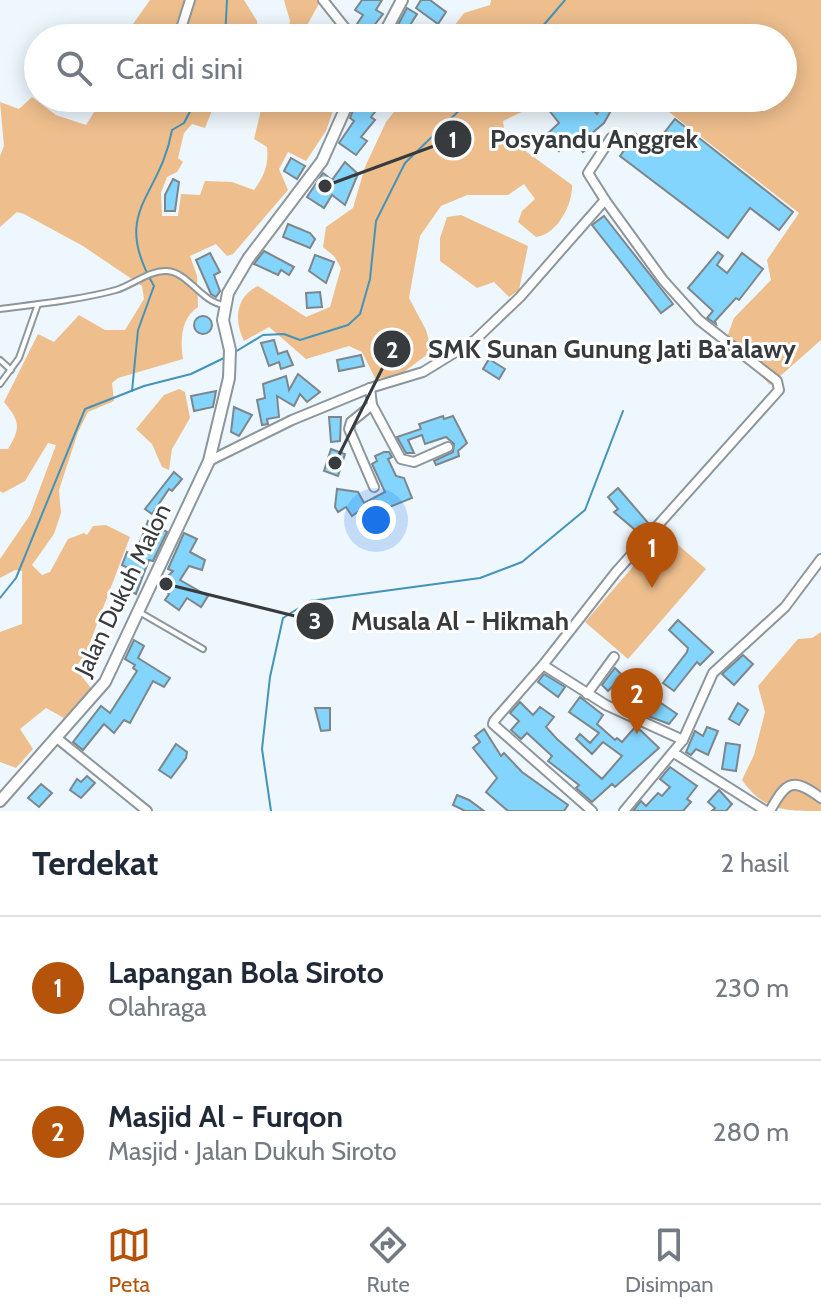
<!DOCTYPE html>
<html lang="id">
<meta charset="utf-8">
<style>
:root{--surface:#fff;--page:#f6f6f7;--text:#1f2937;--muted:#747a83;--line:#e0e1e3;--accent:#b45309}
body{margin:0;font-family:Cabin,sans-serif;background:var(--page);color:var(--text)}
.you{position:absolute;left:376px;top:520px;width:28px;height:28px;margin:-20px;border:6px solid #fff;border-radius:50%;background:#1a73e8;box-shadow:0 0 0 12px #1a73e833}
.badge{display:grid;place-items:center;width:52px;height:52px;border-radius:50%;background:var(--accent);color:#fff;font-size:26px;font-weight:700}
.pin{position:absolute;translate:-50% -66px;filter:drop-shadow(0 2px 4px #0008)}
.pin::after{content:'';position:absolute;top:42px;width:28px;height:24px;background:inherit;clip-path:polygon(0 0,100% 0,50% 100%)}
.list{margin:0;padding:0;list-style:none}
h2{display:flex;justify-content:space-between;align-items:center;height:104px;margin:0;padding:0 32px;font-size:34px}
h2 small{font-size:26px;font-weight:400;color:var(--muted)}
.list li{display:grid;grid-template-columns:52px 1fr auto;gap:24px;align-items:center;box-sizing:border-box;height:144px;padding:0 32px;border-top:2px solid var(--line)}
.list b{display:block;font-size:30px;white-space:nowrap}
.list p{margin:0;font-size:26px;white-space:nowrap;color:var(--muted)}
.list em{font-size:26px;font-style:normal;color:var(--muted)}
.icon{flex:none;width:44px;height:44px;fill:none;stroke:currentColor;stroke-width:2;stroke-linecap:round;stroke-linejoin:round}
.map{position:relative;flex:none;width:821px;height:811px;overflow:hidden}
.search{position:absolute;background:var(--surface);box-shadow:0 4px 20px #0003;left:24px;right:24px;top:24px;height:88px;display:flex;align-items:center;gap:20px;box-sizing:border-box;padding:0 28px;border-radius:44px;color:var(--muted);font-size:30px}
.sheet{height:392px;background:var(--surface)}
nav{display:flex;justify-content:space-around;align-items:center;box-sizing:border-box;height:112px;border-top:2px solid var(--line);background:var(--surface);font-size:22px;color:var(--muted)}
nav a{display:grid;justify-items:center;gap:4px}
nav .on{color:var(--accent)}
.map>svg:first-child{display:block}
</style>
<div class="map">
<svg width="821" height="811" viewBox="0 0 821 811">
<rect width="100%" height="100%" fill="#edf7fd"/>
<!-- green -->
<g fill="#eebe8d">
<path d="M150,0H244L257,21L259,38H205L208,31L195,24L166,38H123Z"/>
<path d="M284,0H321L305,29L310,35L322,38H286L290,21Z"/>
<path d="M491,0H821V340L770,385L726,340L734,318L771,280L767,260L799,213L651,98H783V38H464L455,33L454,26L464,13L490,5Z"/>
<path d="M32,97L56,115L86,125L103,98H223L213,108L205,128L192,124L184,133L178,158L183,162L177,172L167,177L161,193L162,216H178L181,194L200,195L205,181L232,182L254,190C264,176 269,165 267,147L254,139L264,98H317L333,111L326,131L306,161L288,152L279,169L288,190L233,254L227,256L216,244L190,256L197,276L198,307C181,318 180,340 183,359L118,378L112,383L114,401L88,412L78,432L59,490L61,513L54,534L32,565L42,575L50,572L68,539L84,533L87,535L93,526L106,525L130,537L86,653L75,668L91,688L64,718L46,708L20,729L33,749L16,768L0,762V632L22,624V571L15,570L0,578V559L30,515L56,445L48,443L25,481L3,493L0,491V449H8C21,428 20,421 4,402L38,334L54,342L79,315L105,330H125L144,299L142,286L83,246L24,214L17,212L0,227V156L4,146L0,102L19,109Z"/>
<path d="M405,98H541L528,109L503,121L505,136L572,185C573,204 557,235 536,237L518,222L522,211L535,199L524,184L508,195H467L441,206L420,236L409,298L426,330L432,351L397,377L375,378L362,352L349,346L306,359L269,327L244,341C234,321 235,297 258,286L306,317L330,307L341,268L334,256L323,247L326,227L353,208L365,167L386,122Z"/>
<path d="M461,215L528,246L519,290L509,297L494,282L477,288L440,261V238L447,217Z"/>
<path d="M179,389L185,392L190,418L172,449L169,470L162,467L152,444L136,429L164,395Z"/>
<path d="M663,532L706,569L628,659L585,622Z"/>
<path d="M821,632V811C784,811 764,811 742,780L754,755L765,712L758,686L798,639L812,638Z"/>
</g>
<g fill="none" stroke-linecap="round" stroke-linejoin="round">
<!-- stream -->
<g stroke="#4493b8" stroke-width="2">
<path d="M225,38L227,0"/>
<path d="M523,38L542,27L565,0"/>
<path d="M235,352L263,335L284,334L300,340L348,325L360,314L370,279L376,221L405,163L472,98"/>
<path d="M132,391L138,330L154,286C110,210 160,199 172,130L184,123L197,98"/>
<path d="M0,598L16,578L85,409L144,386L191,374L226,357"/>
<path d="M271,811L262,749L270,677L283,618L310,601L480,578L522,562L585,510L623,411"/>
</g>
</g>
<!-- building -->
<g fill="#83d5fe" stroke="#7d868b" stroke-width="2">
<path d="M362,0H382L376,10L383,14L369,32L357,24L363,15L355,10Z"/>
<path d="M421,0H430L446,12L438,24L416,8Z"/>
<path d="M407,8L417,14L402,38H391Z"/>
<path d="M358,98H393L387,105L383,102L371,117L375,120L361,137L367,141L356,155L339,143L354,121L350,118Z"/>
<path d="M562,98H583L597,114L606,98H618L604,123L590,135L596,141L583,152L572,139L559,151L545,136L559,123L548,109Z"/>
<path d="M675,119L793,212L779,230L750,208L728,238L620,156L636,134L653,147Z"/>
<path d="M291,158L305,166L297,179L284,171Z"/>
<path d="M345,162L358,174L345,205L332,195L324,208L307,197L323,173L332,180Z"/>
<path d="M173,179L179,182L175,211H165V195Z"/>
<path d="M604,216L673,304L661,313L592,225Z"/>
<path d="M288,224L310,233L315,239L310,248L283,237Z"/>
<path d="M264,251L294,267L289,275L281,270L278,275L254,264Z"/>
<path d="M718,252L723,256L717,265L727,273L742,253L763,269L739,300L736,298L715,321L716,324L707,318L713,311L688,288Z"/>
<path d="M210,253L220,272L214,275L220,291L216,297L211,294L196,260Z"/>
<path d="M315,255L334,262L326,283L309,271Z"/>
<path d="M320,292L322,307L307,308L306,293Z"/>
<circle cx="203" cy="325" r="9"/>
<path d="M274,340L278,354L287,351L293,365L281,369L279,362L269,366L261,343Z"/>
<path d="M361,355L364,366L339,371L337,360Z"/>
<path d="M489,359L505,369L499,379L483,369Z"/>
<path d="M298,374L320,392L307,402L300,394L294,406L277,396L279,417L267,419L268,424L262,425L257,400L265,398L263,384L286,376L289,390Z"/>
<path d="M216,391L213,407L194,411L191,396Z"/>
<path d="M234,407L252,415L239,436L231,432Z"/>
<path d="M443,416L444,419L453,416L467,443L458,451L459,456L436,465L434,461L453,452L454,444L446,437L425,444L422,435L408,440L414,453H406L397,437L421,429L419,424Z"/>
<path d="M329,417H341L340,441L331,442Z"/>
<path d="M331,449L345,454L338,476L324,471Z"/>
<path d="M384,452H389L392,457L388,459L396,476L404,478L412,498L362,518L359,511L352,516L346,507L338,512L335,507L337,489L358,492L364,503L385,492L372,464L377,461L375,456Z"/>
<path d="M174,472L182,479L172,491L169,489L152,514L145,509Z"/>
<path d="M618,488L649,524L640,534L614,512L618,509L608,497Z"/>
<path d="M148,521L167,532L153,561L149,560L136,594L120,586L128,568L122,565L127,552L135,555Z"/>
<path d="M184,533L197,539L190,552L205,560L202,570L189,566L180,580L208,596L201,607L187,598L179,610L165,600L169,594L160,584L173,571L168,569Z"/>
<path d="M678,620L713,652L700,665L697,662L674,691L663,683L687,652L688,648L669,630Z"/>
<path d="M134,640L144,646L138,658L170,678L164,687L153,681L130,723L124,720L114,733L104,724L83,750L73,742L101,706L110,713L137,671L133,668L135,665L125,659Z"/>
<path d="M743,655L753,664L734,685L722,674Z"/>
<path d="M615,668L623,676L608,691L602,685Z"/>
<path d="M544,674L565,687L558,697L538,682Z"/>
<path d="M580,697L603,715L597,724L615,740L617,738L622,742L636,726L659,748L615,787L612,784L592,802L576,788L579,785L548,761L552,756L527,733L521,739L511,730L519,721L510,713L520,702L533,715L540,707L554,717L546,727L557,739L602,779L622,756L603,742L592,754L576,739L580,734L590,743L599,733L569,712Z"/>
<path d="M658,701L677,714L669,724L648,716Z"/>
<path d="M738,703L748,710L739,725L729,719Z"/>
<path d="M315,708H330V730L321,731Z"/>
<path d="M707,727L718,731L708,755L696,749L691,755L686,752L695,731L703,736Z"/>
<path d="M484,729L501,756L504,753L522,772L568,805L564,811H508L486,792L497,778L473,748L480,742L475,736Z"/>
<path d="M726,743L740,745L736,771L722,769Z"/>
<path d="M176,744L187,752L186,758L171,778L159,770Z"/>
<path d="M670,767L697,786L687,799L691,802L683,811H633L641,801L646,806L658,793L662,796L670,787L660,779Z"/>
<path d="M87,776L95,783L81,798L70,790L77,779L81,782Z"/>
<path d="M41,784L52,793L39,807L28,798Z"/>
<path d="M719,790L732,804L726,811H712L715,808L708,802Z"/>
<path d="M457,795L469,800L484,811H465L453,805Z"/>
</g>
<g fill="none" stroke-linecap="round" stroke-linejoin="round">
<defs>
<g id="service">
<path d="M0,309C38,304 79,300 116,290C133,285 149,270 167,271C188,272 201,302 224,305"/>
<path d="M0,360L11,370"/>
<path d="M0,384L19,358L38,304"/>
<path d="M141,613L203,649"/>
</g>
<g id="minor">
<path d="M323,0L346,29V38"/>
<path d="M178,38L190,0"/>
<path d="M370,388L372,405L351,422L349,429L374,487"/>
<path d="M372,405L401,459L414,462L448,447"/>
<path d="M209,461L292,420L370,388L423,372L475,340L520,297L605,200L588,173L611,138"/>
<path d="M543,665L606,705L683,740"/>
<path d="M587,694L614,657"/>
<path d="M58,739L147,811"/>
<path d="M674,753L766,811"/>
<path d="M592,811L493,724L494,721L543,665L616,572L779,390L777,381L699,320L663,280L605,200"/>
<path d="M624,811L683,740L713,673L785,607L821,559"/>
<path d="M770,811C786,781 793,777 821,798"/>
</g>
<g id="tertiary">
<path d="M382,38L402,0"/>
<path d="M0,801L105,682L209,461L229,378L230,350L223,320L228,293L248,259L322,161L350,98"/>
</g>
</defs>
<!-- service casing -->
<use href="#service" stroke="#8d969b" stroke-width="8"/>
<!-- minor casing -->
<use href="#minor" stroke="#8d969b" stroke-width="12"/>
<!-- tertiary casing -->
<use href="#tertiary" stroke="#8d969b" stroke-width="14"/>
<!-- service -->
<use href="#service" stroke="#fff" stroke-width="4"/>
<!-- minor -->
<use href="#minor" stroke="#fff" stroke-width="8"/>
<!-- tertiary -->
<use href="#tertiary" stroke="#fff" stroke-width="10"/>
</g>
<g text-anchor="middle" stroke-width="6" stroke-linejoin="round" paint-order="stroke">
<!-- street labels -->
<g font-size="24" fill="#373b3d" stroke="#fff">
<text transform="translate(123 590) rotate(-64)" y="8">Jalan Dukuh Malon</text>
</g>
</g>
<!-- callouts -->
<path fill="none" stroke="#373b3d" stroke-width="3" d="M325 186L453 139M335 463L392 349M166 584L315 621"/>
<g fill="#373b3d" stroke="#fff" stroke-width="3">
<circle cx="325" cy="186" r="8"/>
<circle cx="335" cy="463" r="8"/>
<circle cx="166" cy="584" r="8"/>
<circle cx="453" cy="139" r="20"/>
<circle cx="392" cy="349" r="20"/>
<circle cx="315" cy="621" r="20"/>
</g>
<g font-size="24" text-anchor="middle" font-weight="bold" fill="#fff">
<text x="453" y="148">1</text>
<text x="392" y="358">2</text>
<text x="315" y="629">3</text>
</g>
<g font-size="26" text-anchor="middle" font-weight="bold" fill="#373b3d" stroke="#fff" stroke-width="6" stroke-linejoin="round" paint-order="stroke">
<text x="594" y="148">Posyandu Anggrek</text>
<text x="612" y="358">SMK Sunan Gunung Jati Ba'alawy</text>
<text x="460" y="630">Musala Al - Hikmah</text>
</g>
</svg>
<div class="you"></div>
<div class="pin badge" style="left:652px;top:588px">1</div>
<div class="pin badge" style="left:637px;top:734px">2</div>
<div class="search"><svg class="icon" aria-label="search" viewBox="0 0 24 24"><circle cx="10" cy="10" r="6"/><path d="M15 15l6 6"/></svg>Cari di sini</div>
</div>
<section class="sheet">
<h2>Terdekat<small>2 hasil</small></h2>
<ul class="list">
<li><span class="badge">1</span><div><b>Lapangan Bola Siroto</b><p>Olahraga</p></div><em>230 m</em></li>
<li><span class="badge">2</span><div><b>Masjid Al - Furqon</b><p>Masjid · Jalan Dukuh Siroto</p></div><em>280 m</em></li>
</ul>
</section>
<nav>
<a class="on"><svg class="icon" aria-label="map" viewBox="0 0 24 24"><path d="M3 6l6-2 6 2 6-2v14l-6 2-6-2-6 2zM9 4v14M15 6v14"/></svg>Peta</a>
<a><svg class="icon" aria-label="directions" viewBox="0 0 24 24"><path d="M12 3l9 9-9 9-9-9zM9 14v-3h6M13 9l2 2-2 2"/></svg>Rute</a>
<a><svg class="icon" aria-label="saved" viewBox="0 0 24 24"><path d="M7 4h10v16l-5-4-5 4z"/></svg>Disimpan</a>
</nav>
